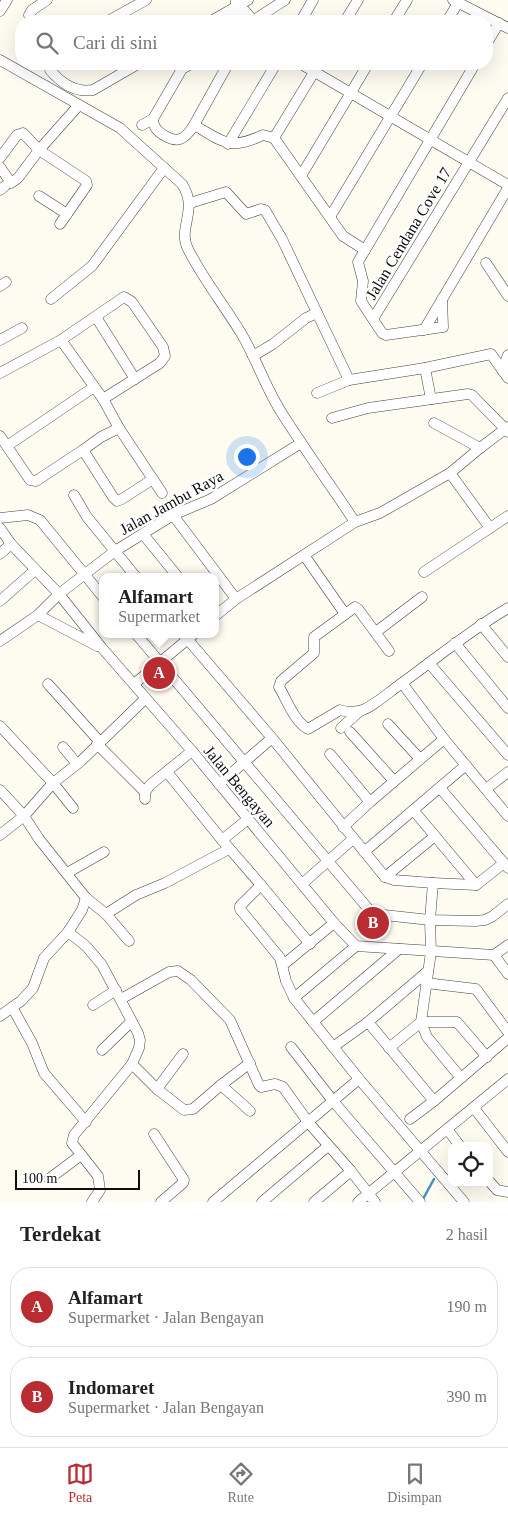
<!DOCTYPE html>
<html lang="id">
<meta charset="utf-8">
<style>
:root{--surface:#fff;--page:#f6f6f6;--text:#222;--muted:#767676;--line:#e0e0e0;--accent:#b92c31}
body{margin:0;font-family:Georgia,serif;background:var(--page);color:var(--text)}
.controls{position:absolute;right:15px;bottom:15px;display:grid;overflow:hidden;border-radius:10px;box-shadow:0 5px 20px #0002}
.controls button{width:45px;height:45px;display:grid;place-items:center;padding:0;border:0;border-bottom:1px solid var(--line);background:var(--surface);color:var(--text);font:25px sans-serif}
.scale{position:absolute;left:15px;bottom:12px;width:125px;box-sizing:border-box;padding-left:5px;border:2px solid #0e0e0e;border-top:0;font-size:14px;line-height:18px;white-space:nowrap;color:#0e0e0e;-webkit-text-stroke:4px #fff;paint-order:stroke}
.you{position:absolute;left:246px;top:456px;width:18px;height:18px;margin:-12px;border:4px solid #fff;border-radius:50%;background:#1a73e8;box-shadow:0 0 0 8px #1a73e833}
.badge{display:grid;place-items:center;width:32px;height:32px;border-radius:50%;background:var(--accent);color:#fff;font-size:16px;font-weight:700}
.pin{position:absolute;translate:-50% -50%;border:2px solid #fff;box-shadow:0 1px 5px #0006}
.popup{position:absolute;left:99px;top:573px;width:120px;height:65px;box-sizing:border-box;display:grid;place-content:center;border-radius:10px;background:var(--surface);filter:drop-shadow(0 1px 4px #0005);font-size:16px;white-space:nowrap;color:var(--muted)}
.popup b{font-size:19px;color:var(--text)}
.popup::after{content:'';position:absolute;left:50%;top:100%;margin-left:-10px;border:10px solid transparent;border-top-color:var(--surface)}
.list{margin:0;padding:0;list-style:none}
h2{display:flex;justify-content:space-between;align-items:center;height:65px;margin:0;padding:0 20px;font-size:21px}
h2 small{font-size:16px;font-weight:400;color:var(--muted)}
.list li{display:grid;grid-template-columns:32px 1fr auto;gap:15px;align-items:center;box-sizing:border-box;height:80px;margin:0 10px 10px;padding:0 10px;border:1px solid var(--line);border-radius:20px}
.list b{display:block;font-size:19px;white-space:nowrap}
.list p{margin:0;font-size:16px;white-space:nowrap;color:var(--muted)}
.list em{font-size:16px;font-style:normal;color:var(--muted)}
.icon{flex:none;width:28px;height:28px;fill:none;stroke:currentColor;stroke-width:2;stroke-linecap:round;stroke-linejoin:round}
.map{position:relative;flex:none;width:508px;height:1202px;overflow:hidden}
.search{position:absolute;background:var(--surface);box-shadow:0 5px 20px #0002;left:15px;right:15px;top:15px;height:55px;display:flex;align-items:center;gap:12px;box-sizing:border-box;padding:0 18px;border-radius:20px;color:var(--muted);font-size:19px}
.sheet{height:245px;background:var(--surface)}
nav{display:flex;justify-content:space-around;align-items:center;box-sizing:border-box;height:70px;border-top:1px solid var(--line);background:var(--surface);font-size:14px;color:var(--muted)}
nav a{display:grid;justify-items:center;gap:2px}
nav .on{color:var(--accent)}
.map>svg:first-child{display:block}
</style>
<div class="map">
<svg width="508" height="1202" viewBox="0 0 508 1202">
<rect width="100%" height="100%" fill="#fefcf1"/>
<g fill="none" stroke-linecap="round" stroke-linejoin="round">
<!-- stream -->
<path stroke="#4290c7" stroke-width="2.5" d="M423,1199L434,1179"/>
<defs>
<g id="minor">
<path d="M453,0L508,28"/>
<path d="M236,1V12L240,21"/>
<path d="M237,7L245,11L250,17"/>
<path d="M0,11L7,0"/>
<path d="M254,20L285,0"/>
<path d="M32,21L29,15L32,10L47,0"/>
<path d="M108,21L146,0"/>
<path d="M211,21L248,0"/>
<path d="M301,21L313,0"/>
<path d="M345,21L358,0"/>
<path d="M394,21L407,0"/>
<path d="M447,21L458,3"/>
<path d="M487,43L499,23"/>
<path d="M0,60L120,128L182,184C199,210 177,228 188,249C203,279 224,305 241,333C257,360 266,389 283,415C306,451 331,486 355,522"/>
<path d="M51,64L50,70C61,83 76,93 93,90L138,64"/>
<path d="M301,64L508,185"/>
<path d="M153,119C153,121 154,125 155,127C158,133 173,142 180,139C186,137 191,130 194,125C224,142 229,151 263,135L274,138"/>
<path d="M142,125L153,119L182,69L191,64"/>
<path d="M194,125L228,64"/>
<path d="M274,138L343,236L365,250"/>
<path d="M274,138L319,64"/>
<path d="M228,144L276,64"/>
<path d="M0,158L17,135L23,133L39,150L86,181L87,185L60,224"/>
<path d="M0,167L11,183L18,178L39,150L79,105"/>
<path d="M301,176L368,64"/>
<path d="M0,190L5,186"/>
<path d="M39,196L67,214"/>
<path d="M190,203L226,192L246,214L261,209L265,210L282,239L349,380"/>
<path d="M330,217L422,64"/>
<path d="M486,263L508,296"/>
<path d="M0,286L6,282"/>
<path d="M51,299L92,266L164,168"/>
<path d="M442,299L443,327L386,335L382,333L361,301L363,281L358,262L475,64"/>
<path d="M96,317L135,379"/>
<path d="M373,319L508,98"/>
<path d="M424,330L508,188"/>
<path d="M0,340L22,328"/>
<path d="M61,340L103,399L119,428L162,493"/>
<path d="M253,356L273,344L306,318L317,313"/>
<path d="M425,368L431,399"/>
<path d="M502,370L508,355"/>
<path d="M0,373L61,340L124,297L132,302L163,347L165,356L160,363L103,399"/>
<path d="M317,393L349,380L425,368L491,354L508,378"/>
<path d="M332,418L368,408L468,394L472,395L508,432"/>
<path d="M434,423L480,448"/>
<path d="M119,428L101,437L83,450L113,497L117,501L122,499L153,479"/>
<path d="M0,436L30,480L36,481L83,450"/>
<path d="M7,446L94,387"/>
<path d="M450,473L490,528"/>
<path d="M74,495L87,517L136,577"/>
<path d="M173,515L236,599"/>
<path d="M0,518L28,515L40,520L103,597"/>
<path d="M0,528L11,544L59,594L102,648L192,751L334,923L356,946L494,955L508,945"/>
<path d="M143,534L178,577"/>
<path d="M0,554L11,544"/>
<path d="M304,555L345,614"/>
<path d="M424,572L508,516"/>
<path d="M0,601L35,570"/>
<path d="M38,615L97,646"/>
<path d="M215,616L236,599L355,522L380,513L450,473L480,448L508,427"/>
<path d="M481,624L508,657"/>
<path d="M376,632L422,597"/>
<path d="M136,634L371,912L375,914L430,920L475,921L485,920L493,916L508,904"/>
<path d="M183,634L272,738L385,877L394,880L433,883L430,920L431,952L421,1022L427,1037L461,1078"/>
<path d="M0,641L38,615L59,594L115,551L173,515L211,499L301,443"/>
<path d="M455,643L508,708"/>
<path d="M389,651L358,609L355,607L314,637V653L281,681L279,687C287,700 294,721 308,729L340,710C345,712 353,712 359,711C370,709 388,693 398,686C434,660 469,631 508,608"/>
<path d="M429,663L508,755"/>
<path d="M402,683L444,739L508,816"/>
<path d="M48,684L100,742"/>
<path d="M134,684L194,634"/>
<path d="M388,724L420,759"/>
<path d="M0,726L53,783L73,808"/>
<path d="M341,728L360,711"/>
<path d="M350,732L394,781"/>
<path d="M97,744L145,792"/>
<path d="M63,747L77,764"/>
<path d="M330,754L370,802"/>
<path d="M167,772L222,840"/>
<path d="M219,784L272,738"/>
<path d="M440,788L508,868"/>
<path d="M486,789L508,772"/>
<path d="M0,790L24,816L39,839L86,898L106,914L129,941"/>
<path d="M145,799V792L150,785L192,751"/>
<path d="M414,811L476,885"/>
<path d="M248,819L222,840L261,885L310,944"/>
<path d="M343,827L370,802L444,739"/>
<path d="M0,835L24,816L53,783L81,761L146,698"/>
<path d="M364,852L466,765"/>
<path d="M67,873L104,852"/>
<path d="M385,877L435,836"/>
<path d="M433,883L476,885L504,863"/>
<path d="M302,884L353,839"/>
<path d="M261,885L240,906V909L280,958L286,981L294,998L359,1079L464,1202"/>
<path d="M106,914L136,895L165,883L229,849"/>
<path d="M68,932L86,946L102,965L138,1033L140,1040L139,1048L132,1064L74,1135L72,1143L98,1176L100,1190L92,1202"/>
<path d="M494,955L508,974"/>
<path d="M283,965L334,923"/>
<path d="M426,983L476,989L508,1032"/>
<path d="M294,998L356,946"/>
<path d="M121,999L169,972L178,971L191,980L230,1020L259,1085L261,1087L275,1084L283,1087L308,1122L351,1171L375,1202"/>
<path d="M93,1005L116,990"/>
<path d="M12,1007L32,1043L44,1073L86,1122"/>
<path d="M0,1016L21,1001L33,988L44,958L68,932L82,910L86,898"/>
<path d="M313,1022L399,949"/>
<path d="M368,1022L434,1101"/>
<path d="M291,1047L333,1101L420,1202"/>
<path d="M333,1047L368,1022L428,971"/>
<path d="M389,1048L421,1022H457L487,1057"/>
<path d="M102,1050L131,1022"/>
<path d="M132,1064L157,1089L184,1110L193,1109L221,1085L250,1111"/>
<path d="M221,1085L250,1063"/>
<path d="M157,1089L183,1054"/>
<path d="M474,1108L508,1152"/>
<path d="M410,1119L434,1101L508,1038"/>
<path d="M447,1129L460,1146"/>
<path d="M154,1134L184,1180L183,1183L161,1202"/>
<path d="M49,1179L81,1155"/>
<path d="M489,1181L497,1190L508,1192"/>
<path d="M213,1202L359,1079"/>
<path d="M262,1202L328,1146"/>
<path d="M314,1202L351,1171"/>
<path d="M358,1202L508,1079"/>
</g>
</defs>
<!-- minor casing -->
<use href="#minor" stroke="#414141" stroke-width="11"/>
<!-- minor -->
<use href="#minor" stroke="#fff" stroke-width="10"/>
</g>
<g text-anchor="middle" stroke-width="5" stroke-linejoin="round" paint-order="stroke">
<!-- street labels -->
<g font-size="16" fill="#0e0e0e" stroke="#fff">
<text transform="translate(408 233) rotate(-59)" y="6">Jalan Cendana Cove 17</text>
<text transform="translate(171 502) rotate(-29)" y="6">Jalan Jambu Raya</text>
<text transform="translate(240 786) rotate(50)" y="6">Jalan Bengayan</text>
</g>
</g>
</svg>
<div class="controls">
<button><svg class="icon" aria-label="locate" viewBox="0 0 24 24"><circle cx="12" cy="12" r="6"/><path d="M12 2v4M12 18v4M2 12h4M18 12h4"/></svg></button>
</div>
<div class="scale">100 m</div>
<div class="you"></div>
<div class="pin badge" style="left:159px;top:673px">A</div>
<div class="popup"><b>Alfamart</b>Supermarket</div>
<div class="pin badge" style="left:373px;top:923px">B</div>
<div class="search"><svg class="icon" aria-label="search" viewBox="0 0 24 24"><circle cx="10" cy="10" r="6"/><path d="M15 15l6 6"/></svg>Cari di sini</div>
</div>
<section class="sheet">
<h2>Terdekat<small>2 hasil</small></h2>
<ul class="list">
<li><span class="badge">A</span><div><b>Alfamart</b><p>Supermarket · Jalan Bengayan</p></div><em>190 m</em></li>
<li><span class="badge">B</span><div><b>Indomaret</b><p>Supermarket · Jalan Bengayan</p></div><em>390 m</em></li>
</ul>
</section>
<nav>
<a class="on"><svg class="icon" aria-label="map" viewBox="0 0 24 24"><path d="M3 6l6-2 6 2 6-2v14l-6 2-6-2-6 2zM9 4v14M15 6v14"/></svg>Peta</a>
<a><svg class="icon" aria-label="directions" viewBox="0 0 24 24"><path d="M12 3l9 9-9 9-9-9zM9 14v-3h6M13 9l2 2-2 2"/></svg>Rute</a>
<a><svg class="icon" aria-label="saved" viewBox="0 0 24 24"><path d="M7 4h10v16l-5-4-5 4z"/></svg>Disimpan</a>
</nav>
